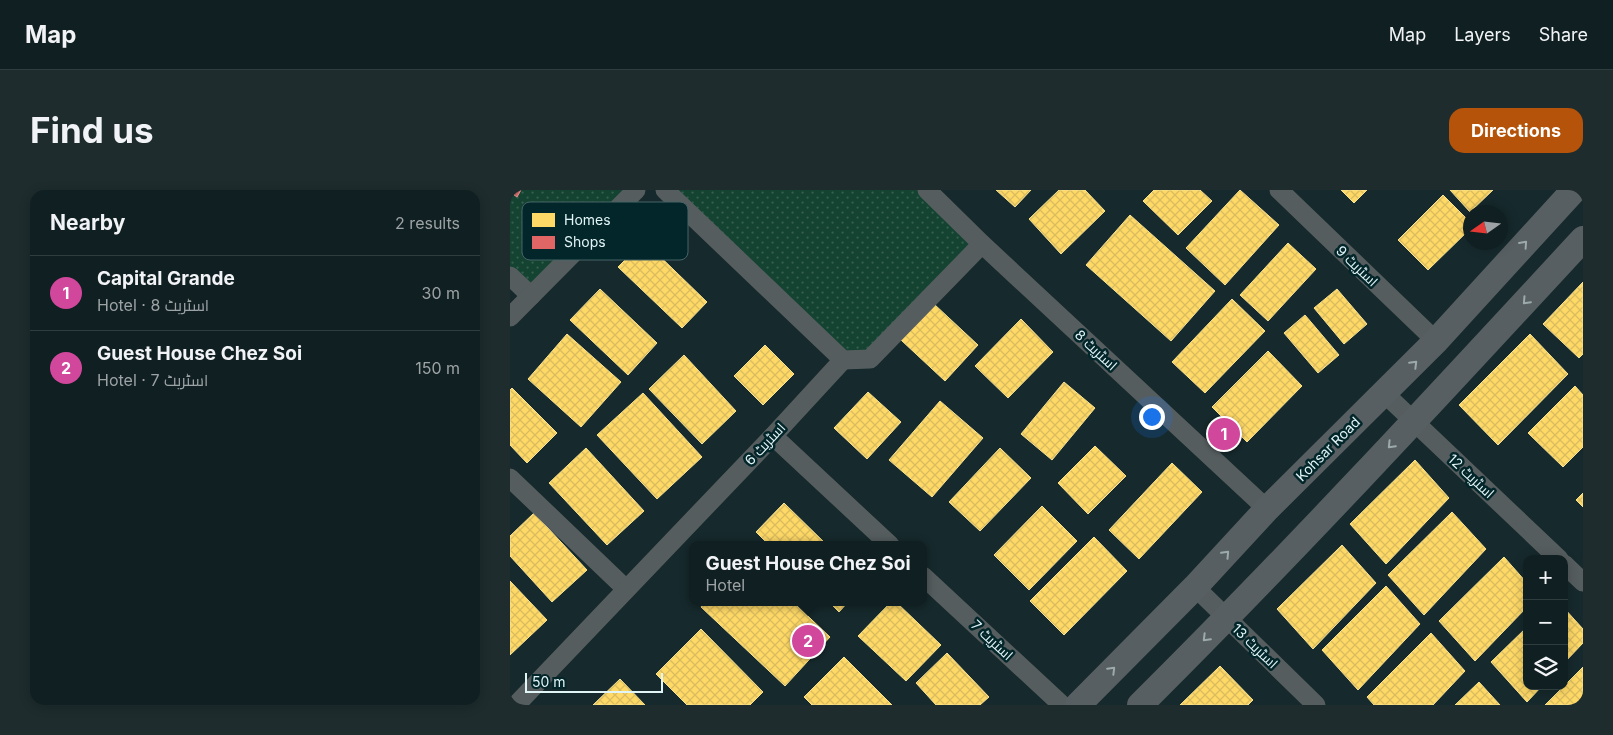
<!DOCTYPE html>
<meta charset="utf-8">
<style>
:root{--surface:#101f21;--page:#1e2c2e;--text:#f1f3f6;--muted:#9ca2a5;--line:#303d3f;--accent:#b45309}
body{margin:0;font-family:Inter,Cairo,sans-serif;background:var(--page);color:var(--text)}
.controls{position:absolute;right:15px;bottom:15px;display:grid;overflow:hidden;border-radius:10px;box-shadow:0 2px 12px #0003}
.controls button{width:45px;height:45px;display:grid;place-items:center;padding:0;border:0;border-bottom:1px solid var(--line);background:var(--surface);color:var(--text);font:25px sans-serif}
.compass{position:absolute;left:953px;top:15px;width:45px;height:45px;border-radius:50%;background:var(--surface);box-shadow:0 2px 12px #0003;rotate:256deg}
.scale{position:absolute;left:15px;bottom:12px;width:138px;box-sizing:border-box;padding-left:5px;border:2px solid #e1f4f6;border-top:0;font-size:14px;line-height:18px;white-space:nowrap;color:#e1f4f6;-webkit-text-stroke:4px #03262a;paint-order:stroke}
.you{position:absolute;left:641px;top:226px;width:18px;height:18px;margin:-12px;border:4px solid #fff;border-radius:50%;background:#1a73e8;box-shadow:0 0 0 8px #1a73e833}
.badge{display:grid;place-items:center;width:32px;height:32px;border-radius:50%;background:var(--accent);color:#fff;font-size:16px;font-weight:700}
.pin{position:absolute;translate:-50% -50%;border:2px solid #fff;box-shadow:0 1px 5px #0006}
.popup{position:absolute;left:179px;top:351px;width:238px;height:65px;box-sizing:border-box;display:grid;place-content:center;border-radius:10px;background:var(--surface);filter:drop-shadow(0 1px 4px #0005);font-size:16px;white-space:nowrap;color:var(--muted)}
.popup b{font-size:19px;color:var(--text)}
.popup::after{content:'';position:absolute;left:50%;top:100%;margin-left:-10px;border:10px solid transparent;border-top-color:var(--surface)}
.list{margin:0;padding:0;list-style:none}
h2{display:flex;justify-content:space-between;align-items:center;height:65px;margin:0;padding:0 20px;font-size:21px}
h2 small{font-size:16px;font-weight:400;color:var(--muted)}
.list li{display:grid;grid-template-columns:32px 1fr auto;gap:15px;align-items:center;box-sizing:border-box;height:75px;padding:0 20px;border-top:1px solid var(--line)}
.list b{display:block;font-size:19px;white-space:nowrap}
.list p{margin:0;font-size:16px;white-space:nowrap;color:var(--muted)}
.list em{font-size:16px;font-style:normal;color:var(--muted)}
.icon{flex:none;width:28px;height:28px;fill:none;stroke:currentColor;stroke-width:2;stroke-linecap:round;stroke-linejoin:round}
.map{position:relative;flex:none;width:1073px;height:515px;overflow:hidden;border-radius:15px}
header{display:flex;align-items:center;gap:30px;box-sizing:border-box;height:70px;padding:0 25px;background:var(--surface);border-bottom:1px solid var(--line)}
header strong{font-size:24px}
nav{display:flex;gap:28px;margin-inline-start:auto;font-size:18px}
.intro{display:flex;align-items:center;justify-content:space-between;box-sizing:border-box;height:120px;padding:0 30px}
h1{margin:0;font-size:35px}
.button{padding:12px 22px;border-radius:15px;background:var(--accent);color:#fff;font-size:18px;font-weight:700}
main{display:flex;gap:30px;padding:0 30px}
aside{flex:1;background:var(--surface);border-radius:15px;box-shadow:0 2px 12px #0003}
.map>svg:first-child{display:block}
</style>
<header>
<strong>Map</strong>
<nav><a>Map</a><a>Layers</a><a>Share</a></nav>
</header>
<div class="intro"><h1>Find us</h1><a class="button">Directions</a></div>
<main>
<aside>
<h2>Nearby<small>2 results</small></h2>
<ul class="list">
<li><span class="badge" style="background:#d1479c">1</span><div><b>Capital Grande</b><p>Hotel · اسٹریٹ 8</p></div><em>30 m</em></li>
<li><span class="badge" style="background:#d1479c">2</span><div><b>Guest House Chez Soi</b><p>Hotel · اسٹریٹ 7</p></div><em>150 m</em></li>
</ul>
</aside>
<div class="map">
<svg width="1073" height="515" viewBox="0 0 1073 515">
<defs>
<pattern id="park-dots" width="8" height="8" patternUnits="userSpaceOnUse" patternTransform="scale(1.25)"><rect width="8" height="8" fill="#144332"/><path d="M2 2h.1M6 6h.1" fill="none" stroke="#365f50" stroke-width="1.8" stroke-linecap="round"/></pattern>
<pattern id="homes-cross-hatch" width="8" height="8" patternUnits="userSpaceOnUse" patternTransform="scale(1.25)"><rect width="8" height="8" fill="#ffd966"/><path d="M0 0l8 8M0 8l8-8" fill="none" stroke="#dabc60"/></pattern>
<pattern id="shops-cross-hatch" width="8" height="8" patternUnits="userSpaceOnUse" patternTransform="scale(1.25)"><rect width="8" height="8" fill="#e06666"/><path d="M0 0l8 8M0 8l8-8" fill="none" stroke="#b15d5e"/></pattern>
</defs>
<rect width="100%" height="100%" fill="#16292c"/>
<!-- park -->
<g fill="url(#park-dots)">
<path d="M0,0H126L21,106L0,86Z"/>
<path d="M155,0H417L472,54L360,169L333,170Z"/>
</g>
<!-- homes -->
<g fill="url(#homes-cross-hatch)" stroke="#f6e191">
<path d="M486,0H521L505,17Z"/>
<path d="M549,0H575L595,21L551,64L519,29Z"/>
<path d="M644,0H690L702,11L668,45L633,11Z"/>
<path d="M730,0L769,35L715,95L676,58Z"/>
<path d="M831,0H857L844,13Z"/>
<path d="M940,0H983L960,22Z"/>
<path d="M933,5L961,33V38L918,80L888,50Z"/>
<path d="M620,25L705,101L661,151L576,75Z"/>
<path d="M134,51L197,112L172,138L108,77Z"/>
<path d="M778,53L806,79L758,131L730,105Z"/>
<path d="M1073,92V164L1069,168L1033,134Z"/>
<path d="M90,99L147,153L118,185L60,130Z"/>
<path d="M827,99L857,134L834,154L804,118Z"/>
<path d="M722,109L755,141L695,203L662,172Z"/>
<path d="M424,114L468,155L435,191L391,150Z"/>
<path d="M795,125L829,165L808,183L774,143Z"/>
<path d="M511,129L543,162L498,208L465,176Z"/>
<path d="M57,144L111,192L71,237L18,189Z"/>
<path d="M1020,144L1058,184L988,255L949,215Z"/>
<path d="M255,155L284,184L253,215L224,186Z"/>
<path d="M758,161L792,196L737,252L702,217Z"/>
<path d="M174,165L226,221L192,254L139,199Z"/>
<path d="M554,192L585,218L542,270L511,244Z"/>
<path d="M1065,196L1073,205V257L1053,277L1018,243Z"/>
<path d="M2,198L47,243L17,273L0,255V200Z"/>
<path d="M358,202L391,232L357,269L324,238Z"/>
<path d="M133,203L192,267L147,309L87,245Z"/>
<path d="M430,211L473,248L422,307L379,270Z"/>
<path d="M585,256L616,286L578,324L548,293Z"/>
<path d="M76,258L134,321L97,355L39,293Z"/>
<path d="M490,258L521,288L470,341L439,312Z"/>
<path d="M905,270L939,308L876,374L840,334Z"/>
<path d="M662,273L692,302L629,369L599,340Z"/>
<path d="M1073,303V317L1066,310Z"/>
<path d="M274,313L317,355H259L246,342Z"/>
<path d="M532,316L567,351L519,400L484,365Z"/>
<path d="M942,322L976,359L914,425L878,385Z"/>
<path d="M24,323L77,380L42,412L0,366V346Z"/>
<path d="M584,347L617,381L554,445L520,411Z"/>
<path d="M832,355L866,393L803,459L767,419Z"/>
<path d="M994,367L1017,393V417L965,471L929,431Z"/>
<path d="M0,391L37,430L0,465Z"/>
<path d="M876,396L910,434L848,500L812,460Z"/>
<path d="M195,412H283L320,447L275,496L191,417Z"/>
<path d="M319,412H338L329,422Z"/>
<path d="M381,412H386L431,455L396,491L348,446Z"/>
<path d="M1054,418L1073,439V453L1054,473Z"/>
<path d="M1017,437V496H1032L1017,512L981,472Z"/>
<path d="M191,439L253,502L240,515H177L146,484Z"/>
<path d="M921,443L955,481L923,515H864L857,507Z"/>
<path d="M437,463L479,507L470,515H426L406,493Z"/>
<path d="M334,467L382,515H302L294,507Z"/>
<path d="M710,476L743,510L738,515H670Z"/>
<path d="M1073,477V515H1035Z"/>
<path d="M110,489L135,515H83Z"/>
<path d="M969,492L990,515H945Z"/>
</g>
<!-- shops -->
<path fill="url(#shops-cross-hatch)" stroke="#e09191" d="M0,0H11L7,7L0,2Z"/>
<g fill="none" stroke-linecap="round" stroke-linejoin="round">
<!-- street -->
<g stroke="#565d5f" stroke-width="19">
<path d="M155,0L333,170"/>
<path d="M417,0L472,54L757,319"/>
<path d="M769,0L926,151"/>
<path d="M0,86L21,106"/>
<path d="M0,127L126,0"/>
<path d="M333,170L360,169L472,54"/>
<path d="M874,203L1049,369"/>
<path d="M263,246L380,355"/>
<path d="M0,288L116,399"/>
<path d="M1054,374L1073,392"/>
<path d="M413,386L552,515"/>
<path d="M685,397L806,515"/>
<path d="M6,515L263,246L333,170"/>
</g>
<!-- secondary -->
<g stroke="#575f62" stroke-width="26">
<path d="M568,515L685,397L757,319L926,151L1064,0"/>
<path d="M630,515C782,364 927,207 1073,49"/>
</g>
</g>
<!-- one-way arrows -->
<defs><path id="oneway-chevron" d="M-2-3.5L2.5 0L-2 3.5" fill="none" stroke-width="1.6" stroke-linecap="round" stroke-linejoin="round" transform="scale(1.25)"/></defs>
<g stroke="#9caaac">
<use href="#oneway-chevron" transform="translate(1014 54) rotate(-48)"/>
<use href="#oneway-chevron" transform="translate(1016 111) rotate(133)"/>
<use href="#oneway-chevron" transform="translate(904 174) rotate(-45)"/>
<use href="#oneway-chevron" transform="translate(881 255) rotate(134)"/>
<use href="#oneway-chevron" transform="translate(716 364) rotate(-47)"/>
<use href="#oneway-chevron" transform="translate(696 448) rotate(135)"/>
<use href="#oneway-chevron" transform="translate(602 480) rotate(-45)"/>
</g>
<g text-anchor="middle" stroke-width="5" stroke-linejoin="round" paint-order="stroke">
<!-- street labels -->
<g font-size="14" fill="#e1f4f6" stroke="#03262a">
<text transform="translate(847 76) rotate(44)" y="5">اسٹریٹ 9</text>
<text transform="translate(586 160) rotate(43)" y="5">اسٹریٹ 8</text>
<text transform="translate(255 254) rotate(-47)" y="5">اسٹریٹ 6</text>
<text transform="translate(818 259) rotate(-45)" y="5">Kohsar Road</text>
<text transform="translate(961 286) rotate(43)" y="5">اسٹریٹ 12</text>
<text transform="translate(482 450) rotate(43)" y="5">اسٹریٹ 7</text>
<text transform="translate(745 456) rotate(44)" y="5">اسٹریٹ 13</text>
</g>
</g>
<!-- legend -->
<rect x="12" y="12" width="166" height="58" rx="8" fill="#03262a" stroke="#466467" stroke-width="1"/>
<rect x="22" y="23" width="23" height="14" fill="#ffd966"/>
<rect x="22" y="46" width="23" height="13" fill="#e06666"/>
<g font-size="14" fill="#e1f4f6">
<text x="54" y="35">Homes</text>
<text x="54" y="57">Shops</text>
</g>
</svg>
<div class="controls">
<button>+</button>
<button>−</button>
<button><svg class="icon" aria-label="layers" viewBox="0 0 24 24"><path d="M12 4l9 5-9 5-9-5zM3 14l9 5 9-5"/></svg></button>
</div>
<svg class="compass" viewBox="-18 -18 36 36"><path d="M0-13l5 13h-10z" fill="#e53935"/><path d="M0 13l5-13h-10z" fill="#9ca2a5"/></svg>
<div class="scale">50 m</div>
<div class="you"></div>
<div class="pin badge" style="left:714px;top:244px;background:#d1479c">1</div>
<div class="pin badge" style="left:298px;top:451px;background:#d1479c">2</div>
<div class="popup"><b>Guest House Chez Soi</b>Hotel</div>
</div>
</main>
